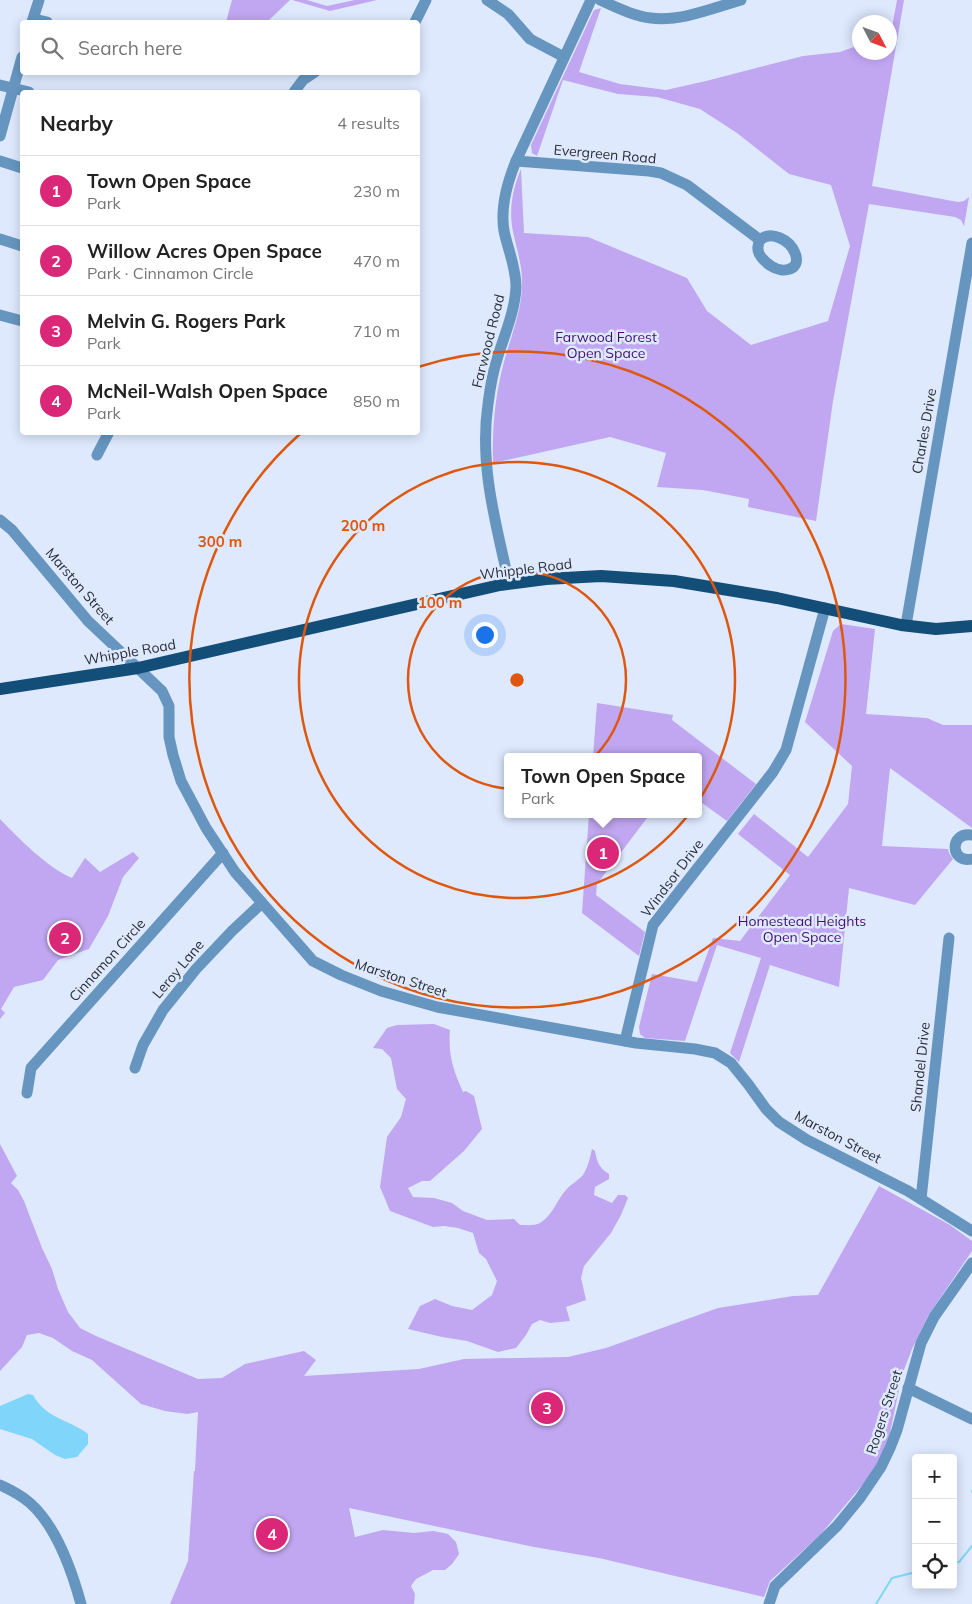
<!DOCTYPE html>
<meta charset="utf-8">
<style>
:root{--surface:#fff;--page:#f6f6f6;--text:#222;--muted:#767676;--line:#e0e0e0;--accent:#db2777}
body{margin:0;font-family:Mulish,sans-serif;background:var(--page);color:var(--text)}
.controls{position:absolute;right:15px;bottom:15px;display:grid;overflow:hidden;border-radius:5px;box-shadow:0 2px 12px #0003}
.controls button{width:45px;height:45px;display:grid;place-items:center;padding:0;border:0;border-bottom:1px solid var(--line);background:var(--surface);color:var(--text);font:25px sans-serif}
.compass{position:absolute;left:852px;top:15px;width:45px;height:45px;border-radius:50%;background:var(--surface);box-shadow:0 2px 12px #0003;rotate:131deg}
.you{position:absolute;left:484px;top:634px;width:18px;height:18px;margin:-12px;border:4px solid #fff;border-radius:50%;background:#1a73e8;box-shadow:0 0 0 8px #1a73e833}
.badge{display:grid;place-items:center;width:32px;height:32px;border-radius:50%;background:var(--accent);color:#fff;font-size:16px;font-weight:700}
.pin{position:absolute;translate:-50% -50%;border:2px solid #fff;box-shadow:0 1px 5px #0006}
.popup{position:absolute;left:504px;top:753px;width:198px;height:65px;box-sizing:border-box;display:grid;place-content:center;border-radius:5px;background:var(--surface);filter:drop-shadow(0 1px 4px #0005);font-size:16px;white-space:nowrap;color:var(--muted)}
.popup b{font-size:19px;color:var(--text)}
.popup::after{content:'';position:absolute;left:50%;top:100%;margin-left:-10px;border:10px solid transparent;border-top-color:var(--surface)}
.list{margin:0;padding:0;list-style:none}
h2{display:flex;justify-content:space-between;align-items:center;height:65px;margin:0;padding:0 20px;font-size:21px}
h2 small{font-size:16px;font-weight:400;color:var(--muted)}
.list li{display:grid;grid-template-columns:32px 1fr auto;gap:15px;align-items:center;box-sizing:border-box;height:70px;padding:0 20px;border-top:1px solid var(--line)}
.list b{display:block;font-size:19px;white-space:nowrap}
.list p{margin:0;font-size:16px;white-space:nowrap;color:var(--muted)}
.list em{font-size:16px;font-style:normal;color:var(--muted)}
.icon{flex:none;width:28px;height:28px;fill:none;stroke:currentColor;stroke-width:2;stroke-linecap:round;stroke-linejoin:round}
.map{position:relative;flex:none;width:972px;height:1604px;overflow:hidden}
.search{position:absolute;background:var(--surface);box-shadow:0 2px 12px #0003;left:20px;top:20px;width:400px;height:55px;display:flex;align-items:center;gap:12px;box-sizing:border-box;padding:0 18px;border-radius:5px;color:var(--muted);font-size:19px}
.panel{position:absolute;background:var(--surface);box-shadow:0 2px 12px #0003;left:20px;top:90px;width:400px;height:345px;border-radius:5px}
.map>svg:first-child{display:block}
</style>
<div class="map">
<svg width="972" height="1604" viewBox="0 0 972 1604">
<rect width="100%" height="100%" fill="#dee9fe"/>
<!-- green -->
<g fill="#c1a6f1">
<path d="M232,0H290L267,22H226Z"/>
<path d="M292,0H307L327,6L355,0H377L330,11Z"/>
<path d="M897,0H904L872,186L958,202L964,201L969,197L964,226L961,220L955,217L869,204L833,401L816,521L748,507L749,499L703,490L657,487L666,453L610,437L493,463C492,429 495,395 504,362C511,335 523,309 522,280C522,265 517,251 514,236C508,213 512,190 521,169L524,233L588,237L687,278L707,311L751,345L828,321L850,246L831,185L789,174L737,133L700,109L657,97L618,94L563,80L537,156L532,153L531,145L594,10L601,8L579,72L620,84L666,90L706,81L803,56L840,52L859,45L860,52H890V34L891,33Z"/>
<path d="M841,624L875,629L866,714L927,718L943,725H972V828L890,768L882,846L948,849L949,853L953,859L915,905L849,888L839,987L770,965L739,1062L730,1053L761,958L717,945L685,1041L645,1038L640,1034L639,1027L652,974L697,982L713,938L740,941L790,875L738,834L754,814L808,857L848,804L852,766L805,722L833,631Z"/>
<path d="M597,703L673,715L672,720L756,784L727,821L698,800V757H593Z"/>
<path d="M589,814H650L597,884L596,895L645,932L639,956L582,913Z"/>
<path d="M0,819C17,837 49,869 72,878L85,858L100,872L133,852L139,858L123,877L108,916L89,949L58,960L43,980L14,987L1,1009L5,1013L0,1019Z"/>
<path d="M434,1024L450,1030C448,1055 453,1070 463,1092L466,1091L474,1096L482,1129L464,1151L430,1181H422L408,1188L413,1197L434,1198L452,1203L463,1211L487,1220L514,1219L520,1225C526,1225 535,1226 540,1223C553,1215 556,1201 566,1190C571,1184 579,1180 583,1175C588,1167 590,1158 592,1149L595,1151C597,1162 599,1168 609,1174V1179L595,1187L594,1195L612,1203L618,1195H625L628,1198L621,1215L611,1233L584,1266L581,1278L586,1300L566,1307L570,1321L550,1323L540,1320L532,1324L526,1335L516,1348L498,1352L467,1341L442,1337L408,1329L420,1306L435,1299L452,1306L472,1310L492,1295L497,1281L486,1259L479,1253L473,1233L458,1228L444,1226L433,1227L390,1211L380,1187L387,1137L401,1117L406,1099L397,1089L391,1058L382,1049L373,1048L387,1028L397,1025Z"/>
<path d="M0,1144L17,1176L11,1183L18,1190L24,1201L42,1248L52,1269L58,1289L68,1312L80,1328L96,1336L198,1379L222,1378L245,1364L304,1351L316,1360L304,1376L419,1369L464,1359L568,1357L606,1348L718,1308L793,1296L818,1295L879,1186L950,1225L972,1241V1251L928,1316L912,1349L902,1375L890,1433L882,1455L869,1477L820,1535L770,1581L764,1597L599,1558L534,1547L349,1508L355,1537L383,1530L414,1533L433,1531L448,1534L456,1542L459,1554L452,1564L445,1570H433L416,1579L411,1586L415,1594L414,1604H170L188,1561L194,1471H195L198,1412L187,1414L165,1411L141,1404L92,1360L72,1351L53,1338L39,1333L27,1335L22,1347L0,1371Z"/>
</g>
<!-- water -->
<path fill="#7fd5fa" d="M28,1394L33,1395C46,1419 69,1419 88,1434V1444L77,1457L65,1459L55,1455L32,1439L0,1429V1406Z"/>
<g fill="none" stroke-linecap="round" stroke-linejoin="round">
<!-- stream -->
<g stroke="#7fd5fa" stroke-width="2">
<path d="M972,1491V1492"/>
<path d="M953,1563L959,1562L972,1546"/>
<path d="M876,1604L892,1578L916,1572"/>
</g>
<!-- minor -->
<g stroke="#6696c0" stroke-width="11">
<path d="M487,0L508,14L530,39L564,57"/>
<path d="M600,0C616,7 633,16 651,18C680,22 713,8 741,0"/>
<path d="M34,19L47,22"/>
<path d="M32,22L39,0"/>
<path d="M415,22L426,0"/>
<path d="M0,85L29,92"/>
<path d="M294,92L303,80L315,72"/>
<path d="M0,136L22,57"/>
<path d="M0,161L22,168"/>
<path d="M516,161L649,171L661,173L687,185L760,240C754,251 761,259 771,266C783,274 802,270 795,253C790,240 771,230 760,240"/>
<path d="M0,239L22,246"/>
<path d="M0,315L22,321"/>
<path d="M97,455L109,432"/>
<path d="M0,520L12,530L88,621L162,691L169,706V737L173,755L181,781L206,828L235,872L313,961L341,975L381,991L437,1007L636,1043L695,1049L715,1053L731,1063L748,1084L766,1109L779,1122L807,1140L908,1191L972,1231"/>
<path d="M509,583C496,524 479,465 488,404C490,388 493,371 498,356C505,333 515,311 516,287C516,267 508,250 504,231C500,207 507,183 516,161L591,0"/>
<path d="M906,625L972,243"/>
<path d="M972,835C949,831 950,864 972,859"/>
<path d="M625,1041L653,925L773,772L786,750L825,608"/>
<path d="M135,1068L143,1045L163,1010L196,969L232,931L262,903"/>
<path d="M27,1093L31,1068L223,853"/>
<path d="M921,1199L949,938"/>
<path d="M908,1388L972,1419"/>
<path d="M0,1485C11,1490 21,1495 30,1503C56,1526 72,1571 81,1604"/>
<path d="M769,1604L775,1586L837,1526L860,1498L881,1467L890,1448L897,1430L921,1343L934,1317L972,1263"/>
</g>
<!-- major -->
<path stroke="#134e79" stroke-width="12" d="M0,689L138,668L500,585L546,579L601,576L674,581L777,598L901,625L936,629L972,626"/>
</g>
<!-- distance rings -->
<g fill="none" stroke="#df570e" stroke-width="2.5">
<circle cx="517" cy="680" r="109"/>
<circle cx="517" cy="680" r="218"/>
<path d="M418 367A328 328 0 1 1 300 434"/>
</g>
<g text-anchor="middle" stroke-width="5" stroke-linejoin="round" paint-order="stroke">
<!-- street labels -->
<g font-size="14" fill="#2b2f37" stroke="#dee9fe">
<text transform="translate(605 154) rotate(5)" y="5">Evergreen Road</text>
<text transform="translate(488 341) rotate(-76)" y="5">Farwood Road</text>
<text transform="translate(924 431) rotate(-80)" y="5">Charles Drive</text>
<text transform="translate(526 569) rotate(-7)" y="5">Whipple Road</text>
<text transform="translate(80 586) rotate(49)" y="5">Marston Street</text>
<text transform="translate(130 652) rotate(-10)" y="5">Whipple Road</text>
<text transform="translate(672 878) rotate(-53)" y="5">Windsor Drive</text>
<text transform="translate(107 960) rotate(-48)" y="5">Cinnamon Circle</text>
<text transform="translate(178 969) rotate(-50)" y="5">Leroy Lane</text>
<text transform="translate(401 978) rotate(18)" y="5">Marston Street</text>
<text transform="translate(920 1067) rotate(-84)" y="5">Shandel Drive</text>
<text transform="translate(838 1137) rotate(28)" y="5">Marston Street</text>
<text transform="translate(884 1412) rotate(-72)" y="5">Rogers Street</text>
</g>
<!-- park labels -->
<g font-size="14" fill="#421073" stroke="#dee9fe">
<text x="606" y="342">Farwood Forest<tspan x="606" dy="16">Open Space</tspan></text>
<text x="802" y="926">Homestead Heights<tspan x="802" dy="16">Open Space</tspan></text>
</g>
</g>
<circle cx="517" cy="680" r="8" fill="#df570e" stroke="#dee9fe" stroke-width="2.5"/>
<g font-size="15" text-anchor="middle" font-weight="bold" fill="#df570e" stroke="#dee9fe" stroke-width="5" stroke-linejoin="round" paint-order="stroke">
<text x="363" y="531">200 m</text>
<text x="220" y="547">300 m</text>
<text x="440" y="608">100 m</text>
</g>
</svg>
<div class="controls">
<button>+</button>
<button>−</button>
<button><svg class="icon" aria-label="locate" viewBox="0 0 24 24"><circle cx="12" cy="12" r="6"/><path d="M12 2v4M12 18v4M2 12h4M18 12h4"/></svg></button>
</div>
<svg class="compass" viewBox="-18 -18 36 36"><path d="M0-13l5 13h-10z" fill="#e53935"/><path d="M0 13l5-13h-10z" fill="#767676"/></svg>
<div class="you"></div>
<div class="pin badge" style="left:603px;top:853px">1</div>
<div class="popup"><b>Town Open Space</b>Park</div>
<div class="pin badge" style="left:65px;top:938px">2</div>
<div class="pin badge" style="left:547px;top:1408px">3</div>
<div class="pin badge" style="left:272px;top:1534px">4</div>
<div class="search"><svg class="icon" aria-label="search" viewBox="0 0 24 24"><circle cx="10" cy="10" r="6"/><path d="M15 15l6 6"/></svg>Search here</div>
<section class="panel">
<h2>Nearby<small>4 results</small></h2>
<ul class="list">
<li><span class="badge">1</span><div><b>Town Open Space</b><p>Park</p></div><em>230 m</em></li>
<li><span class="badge">2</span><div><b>Willow Acres Open Space</b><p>Park · Cinnamon Circle</p></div><em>470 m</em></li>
<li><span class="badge">3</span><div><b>Melvin G. Rogers Park</b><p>Park</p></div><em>710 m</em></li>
<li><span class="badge">4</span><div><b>McNeil-Walsh Open Space</b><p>Park</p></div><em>850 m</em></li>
</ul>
</section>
</div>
